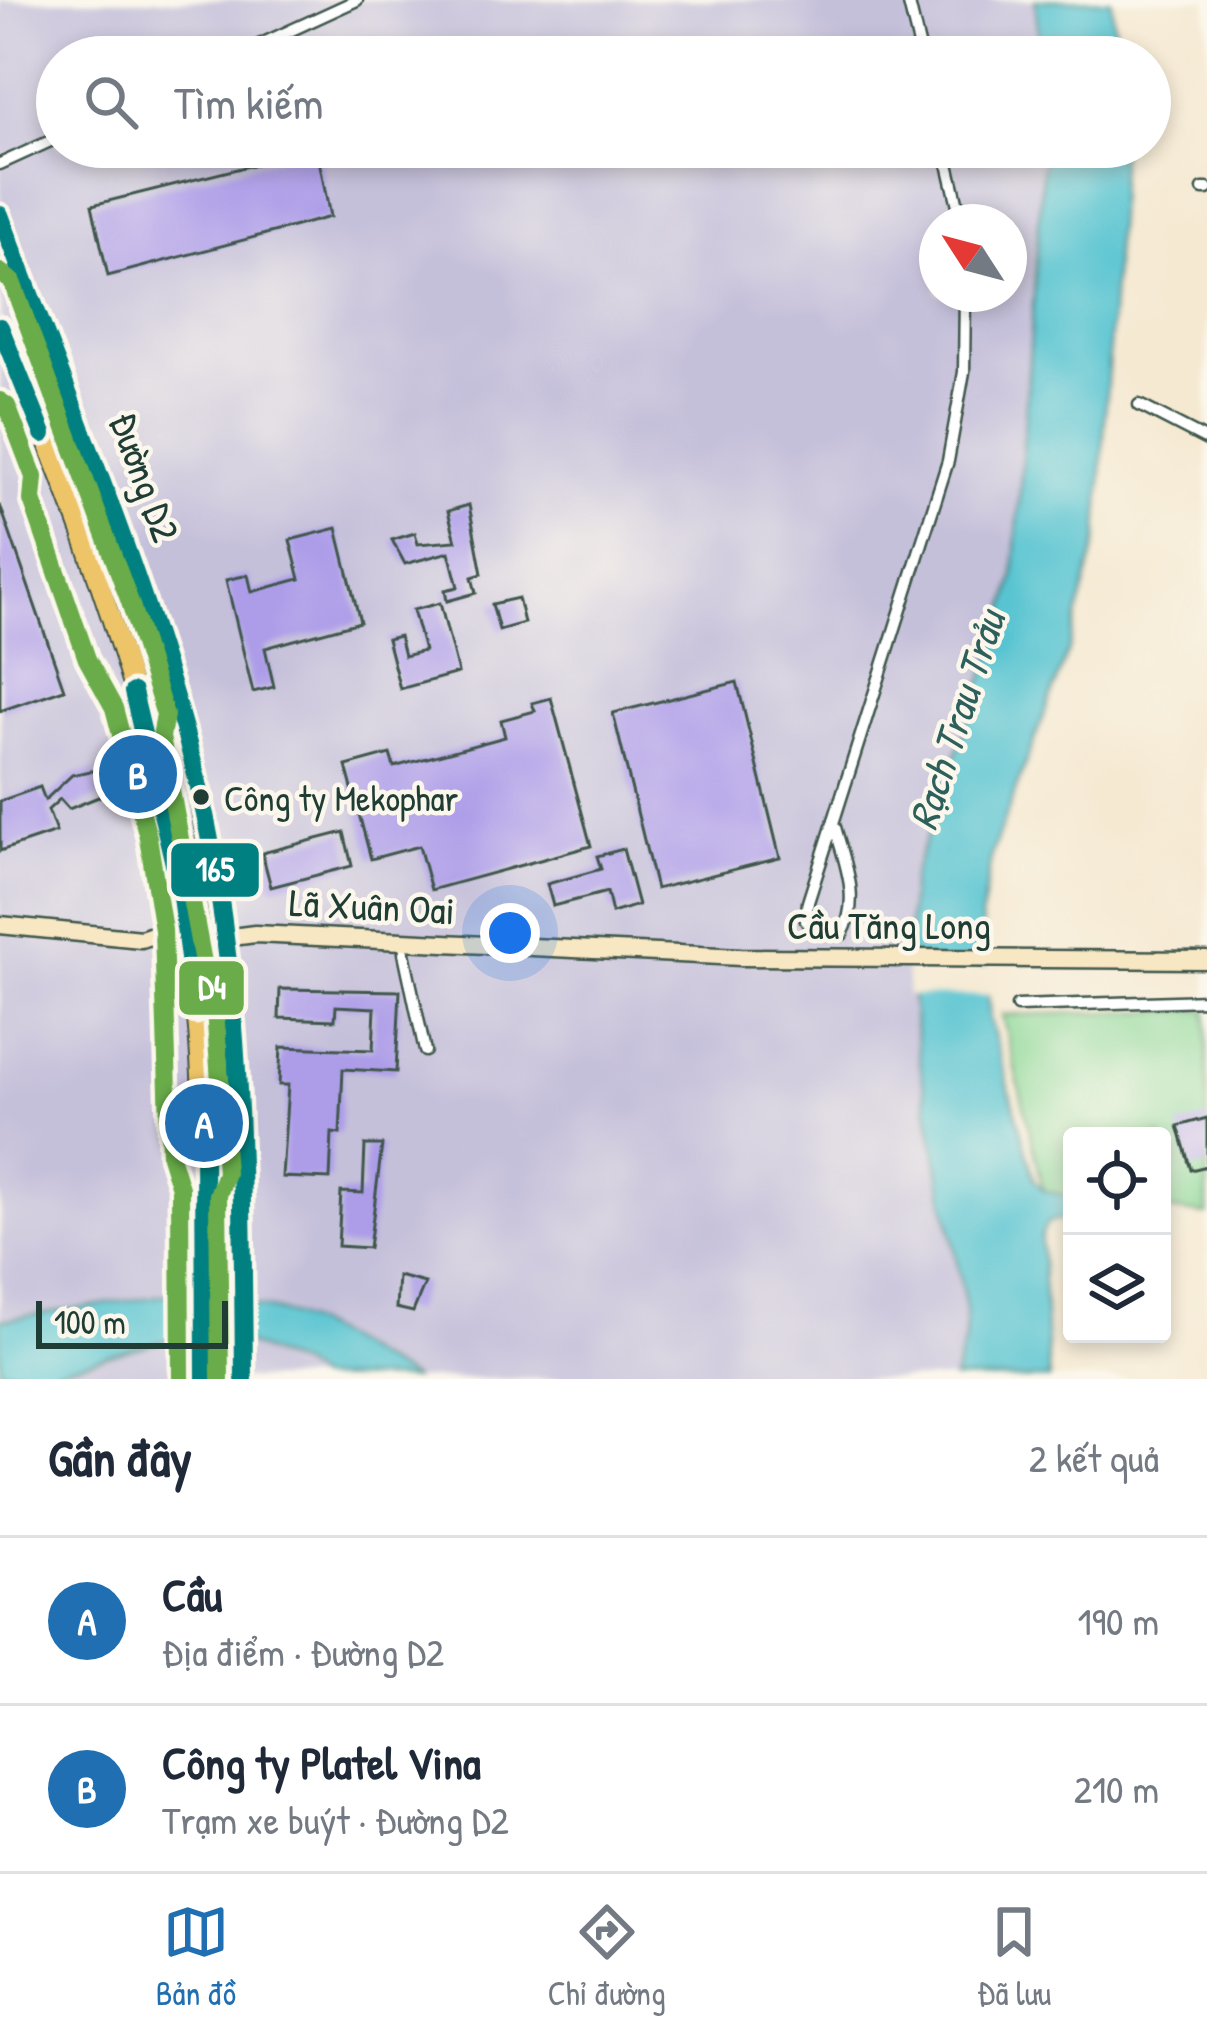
<!DOCTYPE html>
<html lang="vi">
<meta charset="utf-8">
<style>
:root{--surface:#fff;--page:#f2f2f3;--text:#1f2937;--muted:#747a83;--line:#e0e1e3;--accent:#1f6fb2}
body{margin:0;font-family:"Patrick Hand",sans-serif;background:var(--page);color:var(--text)}
.controls{position:absolute;right:36px;bottom:36px;display:grid;overflow:hidden;border-radius:12px;box-shadow:0 6px 18px #0003}
.controls button{width:108px;height:108px;display:grid;place-items:center;padding:0;border:0;border-bottom:3px solid var(--line);background:var(--surface);color:var(--text);font:60px sans-serif}
.compass{position:absolute;left:919px;top:204px;width:108px;height:108px;border-radius:50%;background:var(--surface);box-shadow:0 6px 18px #0003;rotate:306deg}
.scale{position:absolute;left:36px;bottom:30px;width:192px;box-sizing:border-box;padding-left:12px;border:6px solid #1f3d34;border-top:0;font-size:33px;line-height:42px;white-space:nowrap;color:#1f3d34;-webkit-text-stroke:9px #fbf7ec;paint-order:stroke}
.you{position:absolute;left:510px;top:933px;width:42px;height:42px;margin:-30px;border:9px solid #fff;border-radius:50%;background:#1a73e8;box-shadow:0 0 0 18px #1a73e833}
.badge{display:grid;place-items:center;width:78px;height:78px;border-radius:50%;background:var(--accent);color:#fff;font-size:39px;font-weight:700}
.pin{position:absolute;translate:-50% -50%;border:6px solid #fff;box-shadow:0 3px 12px #0006}
.list{margin:0;padding:0;list-style:none}
h2{display:flex;justify-content:space-between;align-items:center;height:156px;margin:0;padding:0 48px;font-size:51px}
h2 small{font-size:39px;font-weight:400;color:var(--muted)}
.list li{display:grid;grid-template-columns:78px 1fr auto;gap:36px;align-items:center;box-sizing:border-box;height:168px;padding:0 48px;border-top:3px solid var(--line)}
.list b{display:block;font-size:45px;white-space:nowrap}
.list p{margin:0;font-size:39px;white-space:nowrap;color:var(--muted)}
.list em{font-size:39px;font-style:normal;color:var(--muted)}
.icon{flex:none;width:66px;height:66px;fill:none;stroke:currentColor;stroke-width:2;stroke-linecap:round;stroke-linejoin:round}
.map{position:relative;flex:none;width:1207px;height:1379px;overflow:hidden}
.search{position:absolute;background:var(--surface);box-shadow:0 6px 18px #0003;left:36px;right:36px;top:36px;height:132px;display:flex;align-items:center;gap:30px;box-sizing:border-box;padding:0 42px;border-radius:66px;color:var(--muted);font-size:45px}
.sheet{height:492px;background:var(--surface)}
nav{display:flex;justify-content:space-around;align-items:center;box-sizing:border-box;height:168px;border-top:3px solid var(--line);background:var(--surface);font-size:33px;color:var(--muted)}
nav a{display:grid;justify-items:center;gap:6px}
nav .on{color:var(--accent)}
.map>svg:first-child{display:block}
</style>
<div class="map">
<svg width="1207" height="1379" viewBox="0 0 1207 1379">
<rect width="100%" height="100%" fill="#fbf7ec"/>
<filter id="ink" filterUnits="userSpaceOnUse"><feTurbulence type="fractalNoise" baseFrequency=".00833" numOctaves="2"/><feDisplacementMap in="SourceGraphic" scale="24" xChannelSelector="R" yChannelSelector="G"/><feConvolveMatrix kernelMatrix="1 2 1 2 8 2 1 2 1" color-interpolation-filters="sRGB"/></filter>
<filter id="wash" filterUnits="userSpaceOnUse"><feTurbulence type="fractalNoise" baseFrequency=".004" numOctaves="4" result="noise"/><feDisplacementMap in="SourceGraphic" scale="48" xChannelSelector="R" yChannelSelector="G"/><feGaussianBlur stdDeviation="2.7" result="paint"/><feColorMatrix in="noise" values="0 0 0 0 0 0 0 0 0 0 0 0 0 0 0 0 0 1.4 0 .05"/><feComposite in="paint" operator="in"/></filter>
<g filter="url(#wash)">
<rect width="100%" height="100%" fill="#f5e9d2"/>
<!-- industrial -->
<path fill="#c5c0da" fill-rule="evenodd" d="M0,0H1035L1041,57H57V147H1044L1014,576L1002,626L912,877L909,900L915,1010L966,1310L968,1379H0ZM937,222H1009V294H937Z"/>
<!-- green -->
<path fill="#89d795" stroke="#548a64" stroke-width="3" d="M1207,1010V1215L1162,1209V1136H1072V1197L1044,1191L1002,1015Z"/>
<!-- water -->
<g fill="#58c4d1" stroke="#3c8082" stroke-width="3">
<path d="M1035,0H1111L1118,57H1041Z"/>
<path d="M1044,147H1121L1098,537L1069,648L992,853L981,916L990,1019L1034,1178L1044,1191L1072,1197V1217L1047,1223L1041,1237L1049,1379H953L965,1341L966,1310C944,1184 896,1001 912,877L1002,626L1014,576Z"/>
<path d="M172,1294C205,1302 240,1302 273,1310C321,1321 368,1358 414,1379H317L299,1366L238,1340L175,1338L46,1372L0,1369V1320Z"/>
</g>
<!-- pier -->
<path fill="#f5e9d2" d="M991,967L994,995L908,996L906,968Z"/>
<g id="blocks">
<!-- building -->
<g fill="#ad9de9">
<path d="M317,149L330,217L108,276L92,205Z"/>
<path d="M0,505L64,689L0,711Z"/>
<path d="M469,505L482,574L472,577L476,593L447,601L445,590L458,587L449,552L405,564L392,540L415,533L418,544L456,541L448,511Z"/>
<path d="M337,528L360,622L265,648L274,687L253,692L226,580L248,575L252,592L300,579L290,540Z"/>
<path d="M518,598L524,623L499,630L492,604Z"/>
<path d="M440,603L458,673L400,689L387,639L399,636L404,656L424,651L413,610Z"/>
<path d="M737,682L780,858L656,889L613,713Z"/>
<path d="M551,698L591,846L431,890L419,846L371,859L346,766L390,754L394,767L505,737L501,720L535,711L532,703Z"/>
<path d="M95,770L101,796L69,809L60,799L48,810L56,832L0,851V801L40,787L45,800L72,775Z"/>
<path d="M344,832L352,866L271,887L262,853Z"/>
<path d="M623,849L638,905L612,913L607,892L553,906L547,884L601,869L597,856Z"/>
<path d="M280,989L400,991L396,1072L343,1069L340,1134L332,1133L330,1179L282,1177L288,1085H279L281,1047L373,1050L375,1008L336,1006L335,1020L279,1018Z"/>
<path d="M1207,1118V1166L1191,1170L1178,1126Z"/>
<path d="M365,1145H382L369,1248L338,1246L341,1192L363,1193Z"/>
<path d="M398,1276L425,1283L413,1312L396,1308Z"/>
</g>
</g>
</g>
<g filter="url(#ink)">
<use href="#blocks" fill-opacity="0" stroke="#3f574c" stroke-width="3"/>
<g fill="none" stroke-linecap="round" stroke-linejoin="round">
<defs>
<g id="street">
<path d="M908,0L922,57"/>
<path d="M233,57L357,0"/>
<path d="M944,147L962,222"/>
<path d="M0,164L57,138"/>
<path d="M1203,189H1207"/>
<path d="M1139,405L1207,440"/>
<path d="M835,827C845,863 861,900 842,934L816,933L806,921L808,902L948,461L964,372L965,294"/>
<path d="M404,953L425,1051"/>
<path d="M1017,1006L1207,1000"/>
</g>
<g id="secondary">
<path d="M0,925L141,939L161,932L185,935"/>
<path d="M224,938L255,934L741,957L1207,960"/>
</g>
<g id="primary">
<path d="M0,215L144,602L192,758L229,969L242,1195L244,1379"/>
<path d="M0,327C91,540 172,766 195,997C208,1124 204,1252 205,1379"/>
</g>
</defs>
<!-- street casing -->
<use href="#street" stroke="#3f574c" stroke-width="15"/>
<!-- secondary casing -->
<use href="#secondary" stroke="#3f574c" stroke-width="21"/>
<!-- primary casing -->
<use href="#primary" stroke="#3f574c" stroke-width="22"/>
<!-- street -->
<use href="#street" stroke="#fff" stroke-width="10"/>
<!-- secondary -->
<use href="#secondary" stroke="#f8e7c3" stroke-width="16"/>
<!-- primary -->
<use href="#primary" stroke="#eec469" stroke-width="18"/>
<defs>
<g id="bus-1">
<path d="M0,215C66,393 143,571 191,755C244,957 242,1172 244,1379"/>
<path d="M0,327L43,434"/>
<path d="M133,692L180,889L196,1012"/>
<path d="M204,1141L205,1379"/>
</g>
<g id="bus-2">
<path d="M0,272L12,282L130,602L165,715L161,737L205,973L214,993L226,1173L218,1195L220,1379"/>
<path d="M0,401L7,406L34,477L32,500L87,659L114,708L148,837L163,930L170,1156L180,1188L181,1379"/>
</g>
</defs>
<!-- bus-1 casing -->
<use href="#bus-1" stroke="#fbf7ec" stroke-width="27"/>
<!-- bus-2 casing -->
<use href="#bus-2" stroke="#fbf7ec" stroke-width="27"/>
<!-- bus-1 -->
<use href="#bus-1" stroke="#008080" stroke-width="18"/>
<!-- bus-2 -->
<use href="#bus-2" stroke="#69ac49" stroke-width="18"/>
</g>
</g>
<!-- markers -->
<circle fill="#1f3d34" stroke="#fbf7ec" stroke-width="4.5" cx="201" cy="797" r="10"/>
<g text-anchor="middle" stroke-width="9" stroke-linejoin="round" paint-order="stroke">
<!-- bus labels -->
<g font-size="36" fill="#1f3d34" stroke="#fbf7ec" text-anchor="start">
<text x="224" y="811">Công ty Mekophar</text>
</g>
<!-- street labels -->
<g font-size="39" fill="#1f3d34" stroke="#fbf7ec">
<text transform="translate(145 477) rotate(70)" y="14">Đường D2</text>
<text transform="translate(372 906) rotate(3)" y="14">Lã Xuân Oai</text>
<text x="889" y="939">Cầu Tăng Long</text>
</g>
<!-- water labels -->
<g font-size="42" font-style="italic" fill="#2d5f5b" stroke="#fbf7ec">
<text transform="translate(956 720) rotate(-72)" y="15">Rạch Trau Trảu</text>
</g>
</g>
<g stroke="#fbf7ec" stroke-width="4.5">
<rect x="169" y="841" width="92" height="58" rx="12" fill="#008080"/>
<rect x="177" y="959" width="69" height="58" rx="12" fill="#69ac49"/>
</g>
<g font-size="33" text-anchor="middle" font-weight="bold" fill="#fff">
<text x="215" y="881">165</text>
<text x="212" y="999">D4</text>
</g>
</svg>
<div class="controls">
<button><svg class="icon" aria-label="locate" viewBox="0 0 24 24"><circle cx="12" cy="12" r="6"/><path d="M12 2v4M12 18v4M2 12h4M18 12h4"/></svg></button>
<button><svg class="icon" aria-label="layers" viewBox="0 0 24 24"><path d="M12 4l9 5-9 5-9-5zM3 14l9 5 9-5"/></svg></button>
</div>
<svg class="compass" viewBox="-18 -18 36 36"><path d="M0-13l5 13h-10z" fill="#e53935"/><path d="M0 13l5-13h-10z" fill="#747a83"/></svg>
<div class="scale">100 m</div>
<div class="you"></div>
<div class="pin badge" style="left:204px;top:1123px">A</div>
<div class="pin badge" style="left:138px;top:774px">B</div>
<div class="search"><svg class="icon" aria-label="search" viewBox="0 0 24 24"><circle cx="10" cy="10" r="6"/><path d="M15 15l6 6"/></svg>Tìm kiếm</div>
</div>
<section class="sheet">
<h2>Gần đây<small>2 kết quả</small></h2>
<ul class="list">
<li><span class="badge">A</span><div><b>Cầu</b><p>Địa điểm · Đường D2</p></div><em>190 m</em></li>
<li><span class="badge">B</span><div><b>Công ty Platel Vina</b><p>Trạm xe buýt · Đường D2</p></div><em>210 m</em></li>
</ul>
</section>
<nav>
<a class="on"><svg class="icon" aria-label="map" viewBox="0 0 24 24"><path d="M3 6l6-2 6 2 6-2v14l-6 2-6-2-6 2zM9 4v14M15 6v14"/></svg>Bản đồ</a>
<a><svg class="icon" aria-label="directions" viewBox="0 0 24 24"><path d="M12 3l9 9-9 9-9-9zM9 14v-3h6M13 9l2 2-2 2"/></svg>Chỉ đường</a>
<a><svg class="icon" aria-label="saved" viewBox="0 0 24 24"><path d="M7 4h10v16l-5-4-5 4z"/></svg>Đã lưu</a>
</nav>
